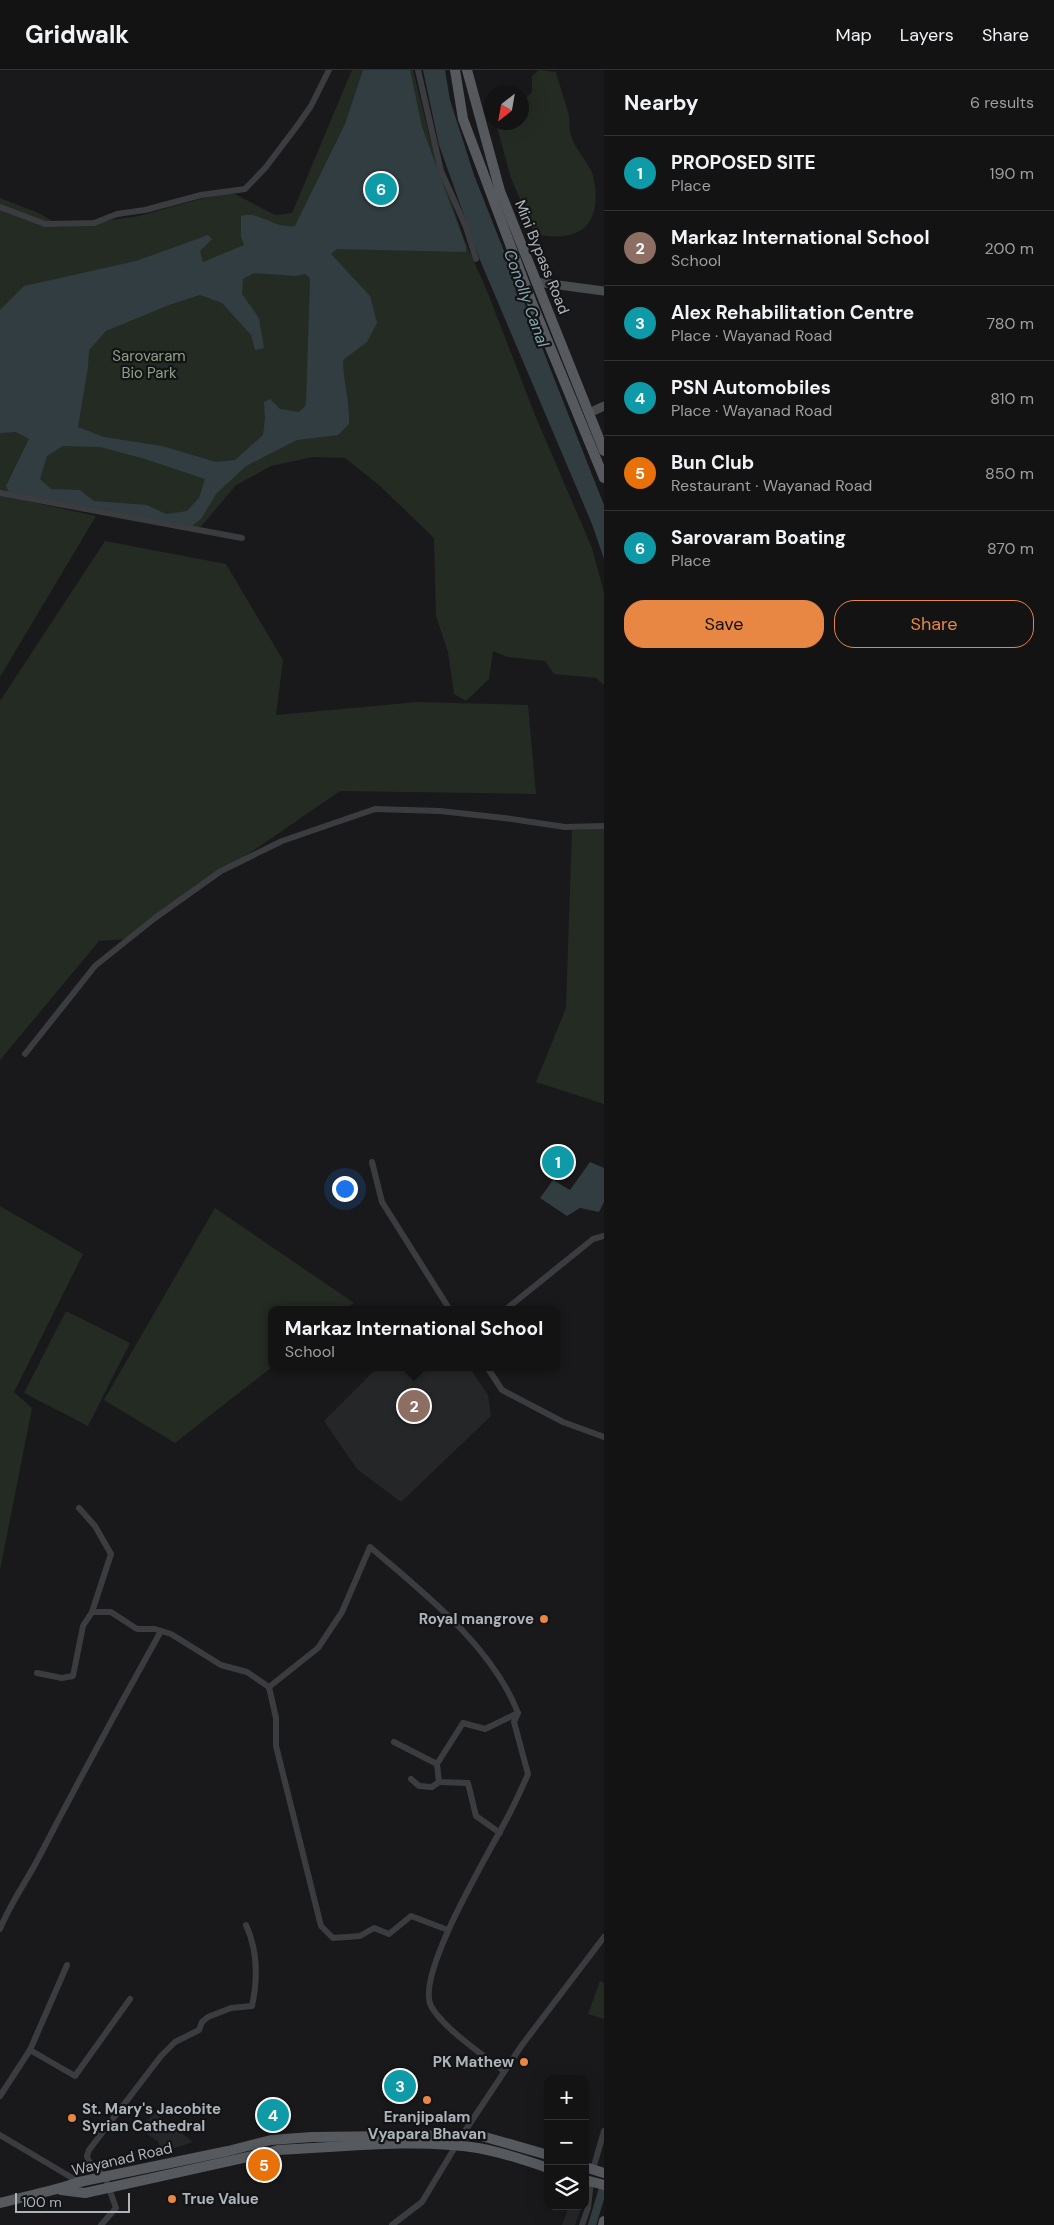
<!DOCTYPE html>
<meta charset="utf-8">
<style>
:root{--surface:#131314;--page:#202022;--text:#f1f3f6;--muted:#9d9ea0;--line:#323234;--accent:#e88644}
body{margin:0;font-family:"DM Sans",sans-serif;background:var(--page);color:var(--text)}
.controls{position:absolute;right:15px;bottom:15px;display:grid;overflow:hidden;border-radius:10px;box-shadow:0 5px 20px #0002}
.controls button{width:45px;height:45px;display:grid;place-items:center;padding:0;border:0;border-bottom:1px solid var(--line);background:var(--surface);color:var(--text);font:25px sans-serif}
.compass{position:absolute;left:484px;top:15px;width:45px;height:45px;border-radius:50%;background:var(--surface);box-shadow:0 5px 20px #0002;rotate:211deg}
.scale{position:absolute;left:15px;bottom:12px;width:115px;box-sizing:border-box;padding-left:5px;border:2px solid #acb4ba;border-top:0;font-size:14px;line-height:18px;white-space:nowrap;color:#acb4ba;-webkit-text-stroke:4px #141416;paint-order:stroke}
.you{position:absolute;left:344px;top:1118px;width:18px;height:18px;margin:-12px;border:4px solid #fff;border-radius:50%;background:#1a73e8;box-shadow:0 0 0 8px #1a73e833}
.badge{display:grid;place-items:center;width:32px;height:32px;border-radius:50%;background:var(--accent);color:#fff;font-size:16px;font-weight:700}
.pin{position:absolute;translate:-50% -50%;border:2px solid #fff;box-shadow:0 1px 5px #0006}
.popup{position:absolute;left:268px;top:1236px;width:292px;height:65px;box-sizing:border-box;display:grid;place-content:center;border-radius:10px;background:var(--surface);filter:drop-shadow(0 1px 4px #0005);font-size:16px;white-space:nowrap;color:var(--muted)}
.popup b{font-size:19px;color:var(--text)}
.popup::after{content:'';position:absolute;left:50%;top:100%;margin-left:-10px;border:10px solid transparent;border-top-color:var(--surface)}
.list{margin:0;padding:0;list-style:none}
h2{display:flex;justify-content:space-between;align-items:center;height:65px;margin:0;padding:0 20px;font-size:21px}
h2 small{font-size:16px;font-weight:400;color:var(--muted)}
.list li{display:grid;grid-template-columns:32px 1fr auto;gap:15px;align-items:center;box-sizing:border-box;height:75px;padding:0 20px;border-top:1px solid var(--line)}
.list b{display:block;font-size:19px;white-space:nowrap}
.list p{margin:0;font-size:16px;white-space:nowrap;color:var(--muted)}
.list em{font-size:16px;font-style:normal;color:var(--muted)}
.actions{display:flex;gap:10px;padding:15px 20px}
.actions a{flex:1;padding:11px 0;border:1px solid var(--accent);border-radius:20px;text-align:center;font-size:18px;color:var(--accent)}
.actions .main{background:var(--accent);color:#111}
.icon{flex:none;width:28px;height:28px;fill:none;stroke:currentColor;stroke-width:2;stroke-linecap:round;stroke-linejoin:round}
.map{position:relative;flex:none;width:604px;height:2155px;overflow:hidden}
header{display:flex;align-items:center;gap:30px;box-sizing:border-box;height:70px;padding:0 25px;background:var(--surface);border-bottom:1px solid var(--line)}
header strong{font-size:24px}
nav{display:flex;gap:28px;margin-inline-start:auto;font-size:18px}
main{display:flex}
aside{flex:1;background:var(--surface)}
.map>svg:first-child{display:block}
</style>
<header>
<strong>Gridwalk</strong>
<nav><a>Map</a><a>Layers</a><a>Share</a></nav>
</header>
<main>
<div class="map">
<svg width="604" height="2155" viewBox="0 0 604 2155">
<rect width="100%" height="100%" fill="#19191b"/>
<!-- built -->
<g fill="#252628">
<path d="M378,1297H469L488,1325L491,1346L401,1432L357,1399L324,1351Z"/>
<path d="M155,2043L193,2072L163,2082L158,2072L139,2058Z"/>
<path d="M569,2136H582L575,2155H562Z"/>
</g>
<!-- green -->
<g fill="#242b23">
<path d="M352,0H413L431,72L464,169L487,221L535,345L592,478L604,523V615L596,608L554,604L545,591L508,587L493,581L489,609L466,631L454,624L448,582L436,546L434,468L379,415L345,388L313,387L271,396L236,415L198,460L0,424V128L41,144L61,157L139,146L229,121L275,145L292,143Z"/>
<path d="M539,0L556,2C560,16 565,31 569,46C570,52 569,59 571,65C575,80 588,91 593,105C604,154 581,174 535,164L511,108L496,53L522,52V32L532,22V6Z"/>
<path d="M0,425L96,446L0,607Z"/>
<path d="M105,471L226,494L283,590L276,645L418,632L528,635L536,724L340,721L170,838L129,869L99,871L0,990V631Z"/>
<path d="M604,758V1034L536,1012L566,938L572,760Z"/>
<path d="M0,1136L83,1184L14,1322L32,1338L0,1500Z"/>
<path d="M215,1138L354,1233L345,1240H272V1297L175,1373L104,1330Z"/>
<path d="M66,1241L130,1273L88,1356L24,1323Z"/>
<path d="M600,1911L604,1913V1949L588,1944Z"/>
</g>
<!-- water -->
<g fill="#313d40" fill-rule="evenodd">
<path d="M363,0H410L422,57L466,176V182L337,179L331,184L370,226L377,253L367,272L343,290C343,312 350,332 349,354L338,365L297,370L246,396L216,424L201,449L192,456L9,422L6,416L29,369L16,362L0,363V240L24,216L136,191L208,165L212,169L200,181L203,192L244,175L241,166V146C259,140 273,159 295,156L345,54ZM254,203L296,206L305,204L310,208L306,335L299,342L280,339L270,329L264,332L265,348L263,365L235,390L216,392L162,376L104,367L78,357L88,297L89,280L106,261L169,235L200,225L222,233L251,265L255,280L264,278L259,248L242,224L243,209ZM63,376L100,377L145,389L205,409L199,428L187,441L166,444L147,435L94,431L80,420L51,419L40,409L47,386Z"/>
<path d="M423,0H445L450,30L474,105L604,435V489L592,454L480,190L439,75Z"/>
<path d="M590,1092L604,1098V1132L599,1142L580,1138L567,1146L540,1128L553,1110L570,1120Z"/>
</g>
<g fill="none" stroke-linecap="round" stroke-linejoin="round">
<!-- canal -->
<path stroke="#313d40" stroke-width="8" d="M592,2155L604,2115"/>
<!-- street -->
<g stroke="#3a3c3f" stroke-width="6">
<path d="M418,0L441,101L466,157L476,189"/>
<path d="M0,137L45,154L94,153L117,144L145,140L201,125L245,119L266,97L297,56L311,36L329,0"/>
<path d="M0,423L242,468"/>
<path d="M25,984L95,896L155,848L221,801L282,771L375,739L440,741L504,748L565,757L604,756"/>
<path d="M372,1092L382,1132L450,1240"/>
<path d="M505,1240L593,1169L604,1166"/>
<path d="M487,1297L502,1320L563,1352L604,1367"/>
<path d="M79,1438L95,1456L111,1484L92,1542"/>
<path d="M37,1603L62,1608L73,1606L83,1556L92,1542H111L137,1559H155L171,1564L221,1595L247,1602L269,1617"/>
<path d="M394,1672L437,1694"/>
<path d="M411,1709L419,1716L432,1717L439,1712"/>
<path d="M500,1763L476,1746L468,1713L439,1712L437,1694L463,1653L485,1659L518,1643"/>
<path d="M0,1859C10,1834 26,1812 38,1789C78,1712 119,1636 161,1561"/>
<path d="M448,1860L411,1846L389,1864L374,1858L360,1866L333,1868L321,1856L276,1676V1648L269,1617L318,1578L342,1542L370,1477C424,1523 492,1576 518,1643L514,1652L528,1704C521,1720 514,1736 505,1752C489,1783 415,1905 431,1936C444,1959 483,1985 504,2001"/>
<path d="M30,1980L67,1895"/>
<path d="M0,2026L30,1980L75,2006L130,1929"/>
<path d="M0,2065L79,2112"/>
<path d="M593,2099L604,2061"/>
<path d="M101,2155L116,2138L105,2107L88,2090L87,2086L89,2080L161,1986L175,1972L199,1960L202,1952L208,1947L231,1938L252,1936C258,1908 258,1881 246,1855"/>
<path d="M392,2155L422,2132L463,2064L522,1975L604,1867"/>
<path d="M582,2155L588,2138L591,2112"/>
</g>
<!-- secondary -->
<g stroke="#484c4f" stroke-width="9">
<path d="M536,212L604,221"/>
<path d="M589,343L604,336"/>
</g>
<!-- primary -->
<g stroke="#565a5e" stroke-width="10">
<path d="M455,0L463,49L532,233L604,408"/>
<path d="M467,0L500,121L604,381"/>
<path d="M585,2097L604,2103"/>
<path d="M585,2110L604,2115"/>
<path d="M61,2120L85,2123L279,2080C340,2077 418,2068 478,2078C501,2082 525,2090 548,2098"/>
<path d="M0,2133C27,2126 54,2121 79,2112L228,2081L271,2070L312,2067L478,2065L548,2085"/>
<path d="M603,2155L604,2151"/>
</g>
</g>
<!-- markers -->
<g fill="#e88644" stroke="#141416" stroke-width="2">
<circle cx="544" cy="1549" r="5"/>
<circle cx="524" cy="1992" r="5"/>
<circle cx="427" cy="2030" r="5"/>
<circle cx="72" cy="2048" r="5"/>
<circle cx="172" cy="2129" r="5"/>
</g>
<g text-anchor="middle" stroke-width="4.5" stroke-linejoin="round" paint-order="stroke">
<!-- street labels -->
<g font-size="15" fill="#acb4ba" stroke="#141416">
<text transform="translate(542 187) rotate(68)" y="5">Mini Bypass Road</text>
<text transform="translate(122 2089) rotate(-13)" y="5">Wayanad Road</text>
</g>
<!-- park labels -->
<g font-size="15" fill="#8aa384" stroke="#141416">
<text x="149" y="291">Sarovaram<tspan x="149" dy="17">Bio Park</tspan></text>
</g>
<!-- poi labels -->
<g font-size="15" font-weight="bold" fill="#acb4ba" stroke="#141416" text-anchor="end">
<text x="534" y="1554">Royal mangrove</text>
<text x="514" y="1997">PK Mathew</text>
<text x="82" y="2044" text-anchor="start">St. Mary's Jacobite<tspan x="82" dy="17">Syrian Cathedral</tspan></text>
<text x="427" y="2052" text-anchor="middle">Eranjipalam<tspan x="427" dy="17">Vyapara Bhavan</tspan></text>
<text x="182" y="2134" text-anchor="start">True Value</text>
</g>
<!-- water labels -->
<g font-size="16" font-style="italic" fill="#85a9b2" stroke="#141416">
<text transform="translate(527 228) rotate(70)" y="6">Conolly Canal</text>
</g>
</g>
</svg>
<div class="controls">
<button>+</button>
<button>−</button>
<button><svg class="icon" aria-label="layers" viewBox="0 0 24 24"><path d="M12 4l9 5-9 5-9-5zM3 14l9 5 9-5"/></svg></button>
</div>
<svg class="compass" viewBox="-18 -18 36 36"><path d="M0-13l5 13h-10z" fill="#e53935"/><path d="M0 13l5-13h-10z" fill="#9d9ea0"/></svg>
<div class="scale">100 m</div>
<div class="you"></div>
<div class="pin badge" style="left:558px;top:1092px;background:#0f9aa8">1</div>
<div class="pin badge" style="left:414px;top:1336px;background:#8d6e63">2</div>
<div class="popup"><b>Markaz International School</b>School</div>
<div class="pin badge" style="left:400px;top:2016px;background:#0f9aa8">3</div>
<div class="pin badge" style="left:273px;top:2045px;background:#0f9aa8">4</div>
<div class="pin badge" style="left:264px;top:2095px;background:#e8710a">5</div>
<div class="pin badge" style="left:381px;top:119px;background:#0f9aa8">6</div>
</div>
<aside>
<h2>Nearby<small>6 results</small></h2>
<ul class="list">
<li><span class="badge" style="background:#0f9aa8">1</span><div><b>PROPOSED SITE</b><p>Place</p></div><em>190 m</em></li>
<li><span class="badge" style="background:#8d6e63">2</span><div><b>Markaz International School</b><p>School</p></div><em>200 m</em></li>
<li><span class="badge" style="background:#0f9aa8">3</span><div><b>Alex Rehabilitation Centre</b><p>Place · Wayanad Road</p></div><em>780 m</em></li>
<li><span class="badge" style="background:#0f9aa8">4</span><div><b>PSN Automobiles</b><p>Place · Wayanad Road</p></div><em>810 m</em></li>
<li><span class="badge" style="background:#e8710a">5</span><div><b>Bun Club</b><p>Restaurant · Wayanad Road</p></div><em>850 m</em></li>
<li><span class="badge" style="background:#0f9aa8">6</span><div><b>Sarovaram Boating</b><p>Place</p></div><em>870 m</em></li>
</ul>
<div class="actions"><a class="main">Save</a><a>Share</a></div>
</aside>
</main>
